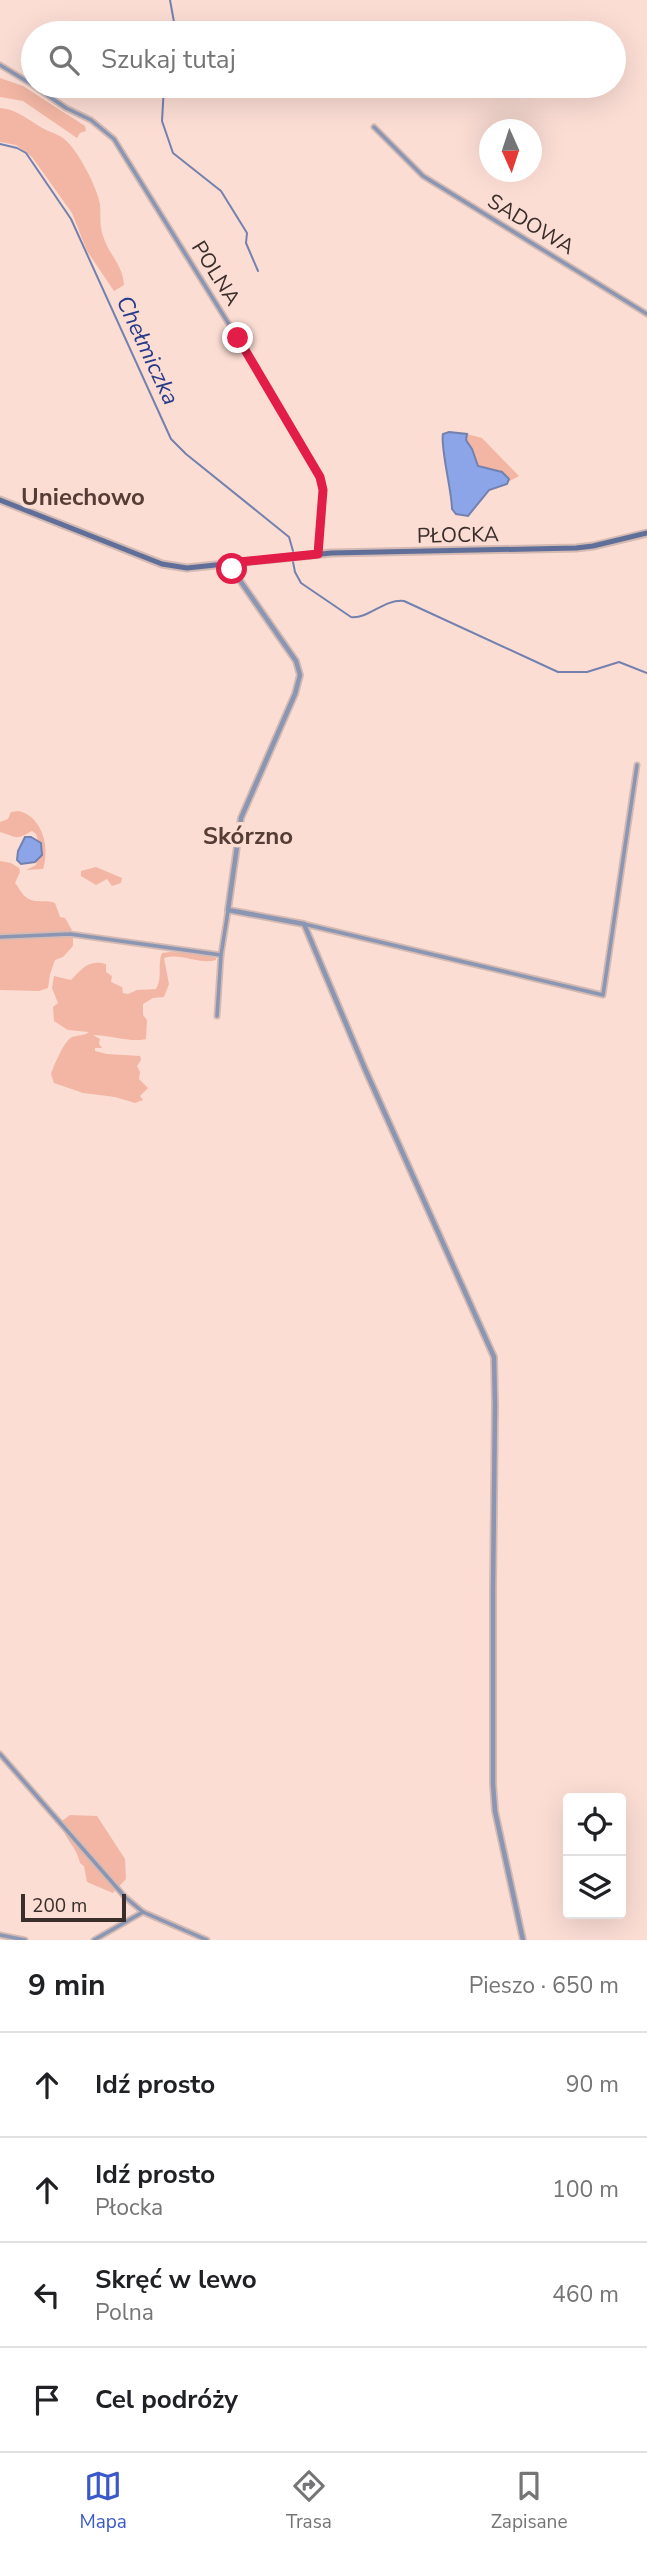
<!DOCTYPE html>
<html lang="pl">
<meta charset="utf-8">
<style>
:root{--surface:#fff;--page:#f6f6f6;--text:#202124;--muted:#757577;--line:#e0e0e0;--accent:#3a58ca}
body{margin:0;font-family:"Nunito Sans",sans-serif;background:var(--page);color:var(--text)}
.controls{position:absolute;right:21px;bottom:21px;display:grid;overflow:hidden;border-radius:7px;box-shadow:0 7px 28px #0002}
.controls button{width:63px;height:63px;display:grid;place-items:center;padding:0;border:0;border-bottom:2px solid var(--line);background:var(--surface);color:var(--text);font:35px sans-serif}
.compass{position:absolute;left:479px;top:119px;width:63px;height:63px;border-radius:50%;background:var(--surface);box-shadow:0 7px 28px #0002;rotate:177deg}
.scale{position:absolute;left:21px;bottom:18px;width:105px;box-sizing:border-box;padding-left:7px;border:4px solid #3a2e2b;border-top:0;font-size:19px;line-height:24px;white-space:nowrap;color:#3a2e2b;-webkit-text-stroke:5px #fbddd4;paint-order:stroke}
.stop{position:absolute;width:21px;height:21px;margin:-16px;border:5px solid #e11d48;border-radius:50%;background:#fff}
.stop.end{background:#e11d48;border-color:#fff;box-shadow:0 2px 7px #0008}
.list{margin:0;padding:0;list-style:none}
h2{display:flex;justify-content:space-between;align-items:center;height:91px;margin:0;padding:0 28px;font-size:30px}
h2 small{font-size:23px;font-weight:400;color:var(--muted)}
.list li{display:grid;grid-template-columns:46px 1fr auto;gap:21px;align-items:center;box-sizing:border-box;height:105px;padding:0 28px;border-top:2px solid var(--line)}
.list b{display:block;font-size:26px;white-space:nowrap}
.list p{margin:0;font-size:23px;white-space:nowrap;color:var(--muted)}
.list em{font-size:23px;font-style:normal;color:var(--muted)}
.icon{flex:none;width:38px;height:38px;fill:none;stroke:currentColor;stroke-width:2;stroke-linecap:round;stroke-linejoin:round}
.map{position:relative;flex:none;width:647px;height:1940px;overflow:hidden}
.search{position:absolute;background:var(--surface);box-shadow:0 7px 28px #0002;left:21px;right:21px;top:21px;height:77px;display:flex;align-items:center;gap:18px;box-sizing:border-box;padding:0 24px;border-radius:38px;color:var(--muted);font-size:26px}
.sheet{height:511px;background:var(--surface)}
nav{display:flex;justify-content:space-around;align-items:center;box-sizing:border-box;height:98px;border-top:2px solid var(--line);background:var(--surface);font-size:19px;color:var(--muted)}
nav a{display:grid;justify-items:center;gap:4px}
nav .on{color:var(--accent)}
.map>svg:first-child{display:block}
</style>
<div class="map">
<svg width="647" height="1940" viewBox="0 0 647 1940">
<rect width="100%" height="100%" fill="#fbddd4"/>
<!-- green -->
<g fill="#f3b6a4">
<path d="M0,78L23,86L85,126L86,131L80,133L77,138L23,101L0,97Z"/>
<path d="M0,108C15,109 26,118 39,126C46,131 56,133 63,138C77,148 97,187 100,204C101,215 99,225 103,236C109,255 123,265 124,285L114,291L87,251L72,213L32,157L16,145L0,142Z"/>
<path d="M467,434L482,438L519,476L508,482L509,480L452,504L446,455Z"/>
<path d="M19,811C43,817 50,849 43,869L26,870L36,865L40,847L36,834L32,831C15,841 17,837 0,832V822L8,819L11,812Z"/>
<path d="M0,861L11,863L19,868L20,872L15,883C19,887 21,894 26,897C33,904 46,899 55,903L60,917L65,918L72,930L69,932L73,938V946L63,957L55,960L50,974L48,988L39,991L0,990Z"/>
<path d="M96,867L122,878L121,883L112,886L107,879L96,885L81,876V871Z"/>
<path d="M170,952L191,953L216,958V960C198,965 182,952 164,958L169,984L164,997L153,998L143,1004V1015L147,1020L146,1039C134,1043 107,1035 93,1035L100,1039L99,1044L102,1048H95V1051L107,1054L140,1056L141,1060L137,1066L140,1072L139,1079L148,1088L140,1096L143,1100L135,1103L115,1097L83,1093L54,1083L51,1074C54,1065 64,1041 72,1037C78,1035 84,1036 89,1032L68,1030L54,1021L53,1007L58,1003L52,988L54,976L71,980C82,969 88,959 106,964V972L112,976L111,982L122,987L123,993L128,994L137,990L156,989C163,977 157,965 162,953Z"/>
<path d="M70,1815L97,1816L125,1859L126,1879L113,1893L87,1882L84,1866L80,1863C76,1844 63,1840 62,1821Z"/>
</g>
<!-- water -->
<g fill="#8ba5e8" stroke="#7381af" stroke-width="2">
<path d="M449,432L467,434L466,440L472,449L478,466L502,472L509,479L507,484L489,490L468,516L456,514L452,509C452,492 440,446 443,434Z"/>
<path d="M25,837H31L41,843L42,855L35,862L21,864L17,860L18,851Z"/>
</g>
<g fill="none" stroke-linecap="round" stroke-linejoin="round">
<!-- stream -->
<g stroke="#7381af" stroke-width="2">
<path d="M170,0L176,33"/>
<path d="M164,86L162,121L173,153L221,191L247,233L246,243L258,271"/>
<path d="M0,144L17,148L26,153L71,219L171,439L186,454L289,537L293,551"/>
<path d="M293,562L295,572L301,583L351,617C369,619 383,599 404,601L558,672H587L619,662L647,673"/>
</g>
<defs>
<g id="minor">
<path d="M0,65L33,85"/>
<path d="M34,86L66,108L91,120L114,139L235,334L320,477L323,490L318,554"/>
<path d="M374,127L423,176L647,314"/>
<path d="M304,924L603,995L637,765"/>
<path d="M0,937L70,934L221,955L228,911"/>
<path d="M217,1016L221,955"/>
<path d="M0,1754L125,1897L143,1912L207,1940"/>
<path d="M0,1935L25,1940"/>
<path d="M94,1940L143,1912"/>
</g>
<path id="tertiary" d="M230,563L232,569L296,661L300,675L295,694L241,818L228,910L304,924L365,1069L494,1357L495,1405L493,1591V1784L495,1811L523,1940"/>
<path id="secondary" d="M0,500L162,564L187,568L331,553L576,548L593,546L647,533"/>
</defs>
<!-- minor casing -->
<use href="#minor" stroke="#d4bab2" stroke-width="7"/>
<!-- tertiary casing -->
<use href="#tertiary" stroke="#d4bab2" stroke-width="8"/>
<!-- secondary casing -->
<use href="#secondary" stroke="#d4bab2" stroke-width="9"/>
<!-- minor -->
<use href="#minor" stroke="#8a96b3" stroke-width="3.5"/>
<!-- tertiary -->
<use href="#tertiary" stroke="#8a96b3" stroke-width="4.5"/>
<!-- secondary -->
<use href="#secondary" stroke="#5f6f9a" stroke-width="5"/>
</g>
<g fill="none" stroke-linecap="round" stroke-linejoin="round">
<!-- route -->
<path stroke="#e11d48" stroke-width="9" d="M232,569L230,563L318,554L323,490L320,477L238,338"/>
</g>
<g text-anchor="middle" stroke-width="7" stroke-linejoin="round" paint-order="stroke">
<!-- street labels -->
<g font-size="21" fill="#3a2e2b" stroke="#fbddd4">
<text transform="translate(531 224) rotate(31)" y="7">SADOWA</text>
<text transform="translate(216 273) rotate(58)" y="7">POLNA</text>
<text transform="translate(458 535) rotate(-1)" y="7">PŁOCKA</text>
</g>
<!-- water labels -->
<g font-size="23" font-style="italic" fill="#253a88" stroke="#fbddd4">
<text transform="translate(148 350) rotate(65)" y="8">Chełmiczka</text>
</g>
<!-- quarter labels -->
<g font-size="24" font-weight="bold" fill="#553d36" stroke="#fbddd4">
<text x="83" y="505">Uniechowo</text>
<text x="248" y="844">Skórzno</text>
</g>
</g>
</svg>
<div class="controls">
<button><svg class="icon" aria-label="locate" viewBox="0 0 24 24"><circle cx="12" cy="12" r="6"/><path d="M12 2v4M12 18v4M2 12h4M18 12h4"/></svg></button>
<button><svg class="icon" aria-label="layers" viewBox="0 0 24 24"><path d="M12 4l9 5-9 5-9-5zM3 14l9 5 9-5"/></svg></button>
</div>
<svg class="compass" viewBox="-18 -18 36 36"><path d="M0-13l5 13h-10z" fill="#e53935"/><path d="M0 13l5-13h-10z" fill="#757577"/></svg>
<div class="scale">200 m</div>
<div class="stop" style="left:232px;top:569px"></div>
<div class="stop end" style="left:238px;top:338px"></div>
<div class="search"><svg class="icon" aria-label="search" viewBox="0 0 24 24"><circle cx="10" cy="10" r="6"/><path d="M15 15l6 6"/></svg>Szukaj tutaj</div>
</div>
<section class="sheet">
<h2>9 min<small>Pieszo · 650 m</small></h2>
<ul class="list">
<li><svg class="icon" aria-label="ahead" viewBox="0 0 24 24"><path d="M12 20V5M6 11l6-6 6 6"/></svg><div><b>Idź prosto</b></div><em>90 m</em></li>
<li><svg class="icon" aria-label="ahead" viewBox="0 0 24 24"><path d="M12 20V5M6 11l6-6 6 6"/></svg><div><b>Idź prosto</b><p>Płocka</p></div><em>100 m</em></li>
<li><svg class="icon" aria-label="left" viewBox="0 0 24 24"><path d="M17 20v-9H6M10 6l-5 5 5 5"/></svg><div><b>Skręć w lewo</b><p>Polna</p></div><em>460 m</em></li>
<li><svg class="icon" aria-label="arrive" viewBox="0 0 24 24"><path d="M6 21V4h12l-3 4 3 4H6"/></svg><div><b>Cel podróży</b></div></li>
</ul>
</section>
<nav>
<a class="on"><svg class="icon" aria-label="map" viewBox="0 0 24 24"><path d="M3 6l6-2 6 2 6-2v14l-6 2-6-2-6 2zM9 4v14M15 6v14"/></svg>Mapa</a>
<a><svg class="icon" aria-label="directions" viewBox="0 0 24 24"><path d="M12 3l9 9-9 9-9-9zM9 14v-3h6M13 9l2 2-2 2"/></svg>Trasa</a>
<a><svg class="icon" aria-label="saved" viewBox="0 0 24 24"><path d="M7 4h10v16l-5-4-5 4z"/></svg>Zapisane</a>
</nav>
